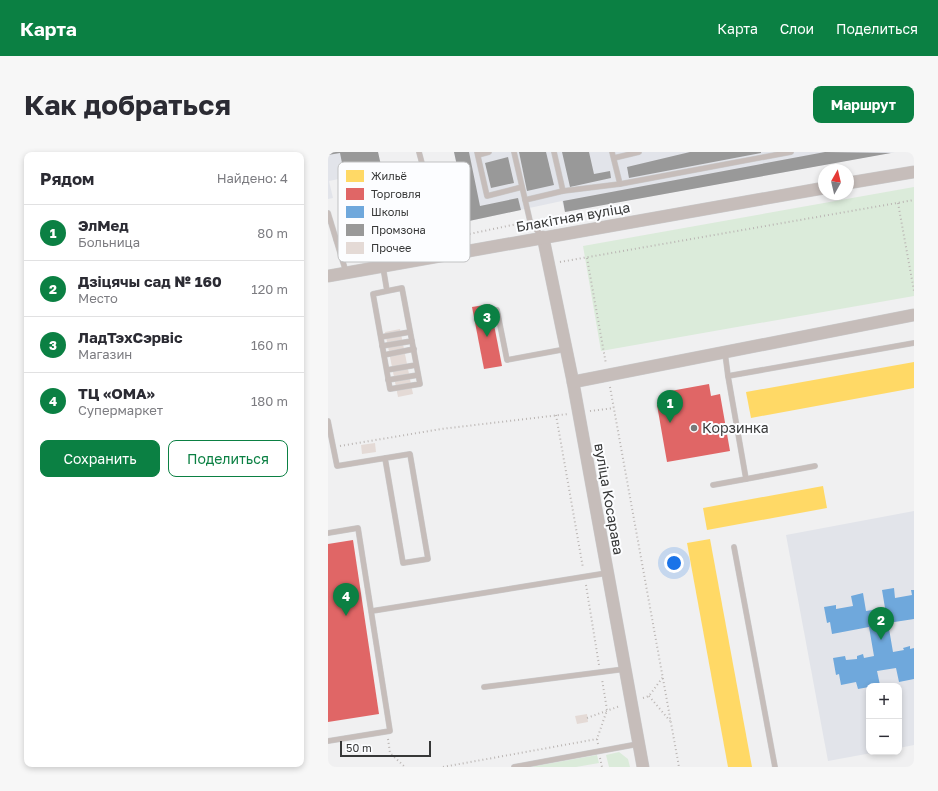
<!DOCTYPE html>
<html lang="ru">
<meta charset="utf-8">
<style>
:root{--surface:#fff;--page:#f7f7f7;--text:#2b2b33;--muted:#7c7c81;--line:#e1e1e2;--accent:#0b8043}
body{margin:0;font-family:"Golos Text",sans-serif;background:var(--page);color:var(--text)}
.controls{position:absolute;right:12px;bottom:12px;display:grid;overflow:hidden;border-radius:8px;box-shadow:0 2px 6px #0003}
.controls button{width:36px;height:36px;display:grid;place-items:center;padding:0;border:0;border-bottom:1px solid var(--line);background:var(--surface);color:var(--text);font:20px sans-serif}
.compass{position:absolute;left:490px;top:12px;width:36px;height:36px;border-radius:50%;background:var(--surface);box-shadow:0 2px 6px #0003;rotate:8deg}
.scale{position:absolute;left:12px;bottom:10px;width:91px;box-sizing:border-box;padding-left:4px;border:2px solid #373838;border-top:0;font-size:11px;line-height:14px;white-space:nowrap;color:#373838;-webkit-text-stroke:3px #fcfdff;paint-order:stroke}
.you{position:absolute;left:346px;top:411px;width:14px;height:14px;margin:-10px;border:3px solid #fff;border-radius:50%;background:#1a73e8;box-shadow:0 0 0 6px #1a73e833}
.badge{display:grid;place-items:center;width:26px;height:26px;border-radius:50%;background:var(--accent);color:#fff;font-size:13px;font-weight:700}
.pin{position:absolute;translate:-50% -33px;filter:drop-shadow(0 1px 2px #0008)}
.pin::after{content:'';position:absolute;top:21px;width:14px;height:12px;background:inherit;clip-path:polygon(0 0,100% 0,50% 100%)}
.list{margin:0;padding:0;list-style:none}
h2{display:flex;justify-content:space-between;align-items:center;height:52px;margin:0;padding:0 16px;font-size:17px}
h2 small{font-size:13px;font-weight:400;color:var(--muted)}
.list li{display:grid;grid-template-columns:26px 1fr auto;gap:12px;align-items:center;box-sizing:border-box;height:56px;padding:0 16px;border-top:1px solid var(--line)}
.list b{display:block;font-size:15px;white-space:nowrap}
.list p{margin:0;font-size:13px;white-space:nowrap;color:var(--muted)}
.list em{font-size:13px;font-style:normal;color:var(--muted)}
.actions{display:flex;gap:8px;padding:12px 16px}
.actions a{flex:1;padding:9px 0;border:1px solid var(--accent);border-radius:8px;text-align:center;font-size:14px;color:var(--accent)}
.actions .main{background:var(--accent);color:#fff}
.map{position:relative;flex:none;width:586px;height:615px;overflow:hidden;border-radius:8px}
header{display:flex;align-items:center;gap:24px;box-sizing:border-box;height:56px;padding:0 20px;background:var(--accent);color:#fff}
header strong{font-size:19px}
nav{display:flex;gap:22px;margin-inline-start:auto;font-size:14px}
.intro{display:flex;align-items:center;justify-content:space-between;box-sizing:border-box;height:96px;padding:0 24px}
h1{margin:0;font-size:28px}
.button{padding:10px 18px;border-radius:8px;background:var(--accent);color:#fff;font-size:14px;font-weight:700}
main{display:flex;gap:24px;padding:0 24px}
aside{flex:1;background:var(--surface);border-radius:8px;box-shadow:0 2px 6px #0003}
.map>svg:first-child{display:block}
</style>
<header>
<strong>Карта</strong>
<nav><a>Карта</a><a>Слои</a><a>Поделиться</a></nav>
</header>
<div class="intro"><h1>Как добраться</h1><a class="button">Маршрут</a></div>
<main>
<aside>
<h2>Рядом<small>Найдено: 4</small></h2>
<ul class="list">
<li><span class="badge">1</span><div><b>ЭлМед</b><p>Больница</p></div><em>80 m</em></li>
<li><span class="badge">2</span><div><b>Дзіцячы сад № 160</b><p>Место</p></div><em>120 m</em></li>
<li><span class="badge">3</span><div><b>ЛадТэхСэрвіс</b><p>Магазин</p></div><em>160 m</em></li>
<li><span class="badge">4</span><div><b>ТЦ «ОМА»</b><p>Супермаркет</p></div><em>180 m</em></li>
</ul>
<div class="actions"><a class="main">Сохранить</a><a>Поделиться</a></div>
</aside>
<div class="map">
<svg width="586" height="615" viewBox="0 0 586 615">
<rect width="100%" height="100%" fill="#f0f0f1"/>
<!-- built -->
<g fill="#e2e4ea">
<path d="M0,0H50L54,18L1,29L5,46L0,47Z"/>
<path d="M126,0H567L237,60L234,49L141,69Z"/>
<path d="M586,359V593L571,596V534H541V600H549L500,609L458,383Z"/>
</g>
<!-- green -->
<g fill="#dbebda">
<path d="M586,35V144L273,199L255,94Z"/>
<path d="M291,600L300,607L302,615H281L278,603Z"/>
<path d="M269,603L271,611L248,615H202Z"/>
</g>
<!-- homes -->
<g fill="#ffd966">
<path d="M586,210V236L423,266L418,240Z"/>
<path d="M495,334L499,356L379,378L375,356Z"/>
<path d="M382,387L424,615H400L359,391Z"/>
</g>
<!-- shops -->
<g fill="#e06666">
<path d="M162,152L174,214L156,217L144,155Z"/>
<path d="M381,232L383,244L392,242L402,299L339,310L329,253L339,252L337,240Z"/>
<path d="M25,388L51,562L0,570V392Z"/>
</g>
<!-- schools -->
<path fill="#6fa8dc" d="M566,436L567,446L584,443L583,438H586V467L560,471L565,500L576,498L575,496L582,494V497L586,496V527L571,530L568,516L549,519L552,533L530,537L528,530L513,533L511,522L508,523L505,506L517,504L518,508L529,507V504L535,502L536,506L546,504L541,475L504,482L502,470L499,471L496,455L508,453V457L525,454L523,444L535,441L538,459L557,456L554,438Z"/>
<!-- industry -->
<g fill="#999">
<path d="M0,0H50L54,18L17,26L12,1L0,3Z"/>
<path d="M126,0H141L152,54L190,46L193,58L141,69Z"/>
<path d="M191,0H218L226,33L199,39Z"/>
<path d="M234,0H261L266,22L282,19L283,26L242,35Z"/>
<path d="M362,0H433V1L301,26L299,15Z"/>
<path d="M497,0L563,1L237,60L235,49Z"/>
<path d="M180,5L186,31L163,36L157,11Z"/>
</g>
<!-- building -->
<g fill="#e4dad6">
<path d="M72,177L85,242L70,245L57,180Z"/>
<path d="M47,291L48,300L34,302L33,293Z"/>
<path d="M259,562L260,570L249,572L247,564Z"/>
</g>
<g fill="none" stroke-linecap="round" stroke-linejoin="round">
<defs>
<g id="service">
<path d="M91,0L118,102"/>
<path d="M149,0L159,44L194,35"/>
<path d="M186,0L202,69L214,85"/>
<path d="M226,0L235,39"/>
<path d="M284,0L292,32"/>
<path d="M150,3L161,0"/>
<path d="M286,6L311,0"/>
<path d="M197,48L235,39L292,32L463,0"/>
<path d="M0,61L18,120"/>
<path d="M8,87L44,76L47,73L39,32"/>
<path d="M55,115L59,139L45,142L62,237L92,232L74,136L59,139"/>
<path d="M169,158L179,208L238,197"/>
<path d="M53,185L82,180"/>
<path d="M54,194L84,189"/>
<path d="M397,201L400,224L586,191"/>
<path d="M56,203L86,197"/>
<path d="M59,218L88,213"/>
<path d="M400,224L418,327L487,314"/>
<path d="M60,228L90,223"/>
<path d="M0,269L9,314L82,302L100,407L75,411L57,306"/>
<path d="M385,333L418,327"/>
<path d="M0,381L30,376L62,579L0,589"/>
<path d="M406,395L447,615"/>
<path d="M44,459L279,421"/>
<path d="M156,535L297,517"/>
<path d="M186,615L310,592"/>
</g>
<g id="tertiary">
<path d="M520,31L586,20"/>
<path d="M215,85L245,230L315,615"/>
<path d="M0,124L496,36"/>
<path d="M245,230L586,163"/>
</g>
</defs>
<!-- service casing -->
<use href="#service" stroke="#cbcbcc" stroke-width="6"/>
<!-- tertiary casing -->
<use href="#tertiary" stroke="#cbcbcc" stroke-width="13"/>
<!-- path -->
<g stroke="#bab5b3" stroke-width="2" stroke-dasharray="1 3" stroke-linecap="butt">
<path d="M570,51L586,139"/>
<path d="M122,86L194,71"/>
<path d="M21,101L106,88"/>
<path d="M259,106L278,212"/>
<path d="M232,110L586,48"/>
<path d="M282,235L351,615"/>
<path d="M262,259L286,256"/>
<path d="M228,263L255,416"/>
<path d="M12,294L113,277L240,262"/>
<path d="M258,433L271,513"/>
<path d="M321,544L342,569"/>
<path d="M315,546L321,544L335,525"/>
<path d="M259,566L292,554"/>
<path d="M60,587L62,601L77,615"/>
<path d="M270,592L269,587L279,558L274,527"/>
<path d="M272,606L274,615"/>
<path d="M115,615L269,587"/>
</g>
<!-- service -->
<use href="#service" stroke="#c6bdba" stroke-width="5"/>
<!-- tertiary -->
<use href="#tertiary" stroke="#c6bdba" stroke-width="12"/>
</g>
<!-- markers -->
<circle fill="#787879" stroke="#fcfdff" stroke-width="1.5" cx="366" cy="276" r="4"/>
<g text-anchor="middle" stroke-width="4" stroke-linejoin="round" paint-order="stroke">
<!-- street labels -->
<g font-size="14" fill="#373838" stroke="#fcfdff">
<text transform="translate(245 65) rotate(-10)" y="5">Блакітная вуліца</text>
<text transform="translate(281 347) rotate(80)" y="5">вуліца Косарава</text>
</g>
<!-- poi labels -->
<g font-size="14" fill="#373838" stroke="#fcfdff" text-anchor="start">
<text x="374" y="281">Корзинка</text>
</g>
</g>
<!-- legend -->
<rect x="10" y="10" width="132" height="100" rx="6" fill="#fcfdff" stroke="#c1c2c3" stroke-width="1"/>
<rect x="18" y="18" width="18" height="12" fill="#ffd966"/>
<rect x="18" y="36" width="18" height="12" fill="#e06666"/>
<rect x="18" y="54" width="18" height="12" fill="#6fa8dc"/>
<rect x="18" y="72" width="18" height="12" fill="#999"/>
<rect x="18" y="90" width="18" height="12" fill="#e4dad6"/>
<g font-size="11" fill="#373838">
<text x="43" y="28">Жильё</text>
<text x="43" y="46">Торговля</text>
<text x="43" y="64">Школы</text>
<text x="43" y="82">Промзона</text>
<text x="43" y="100">Прочее</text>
</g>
</svg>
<div class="controls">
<button>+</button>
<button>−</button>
</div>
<svg class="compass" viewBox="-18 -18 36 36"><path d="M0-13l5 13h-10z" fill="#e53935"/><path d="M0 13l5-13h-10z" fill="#7c7c81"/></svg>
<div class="scale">50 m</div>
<div class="you"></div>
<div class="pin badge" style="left:342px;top:271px">1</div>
<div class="pin badge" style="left:553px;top:488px">2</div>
<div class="pin badge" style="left:159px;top:185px">3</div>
<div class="pin badge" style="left:18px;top:464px">4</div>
</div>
</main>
